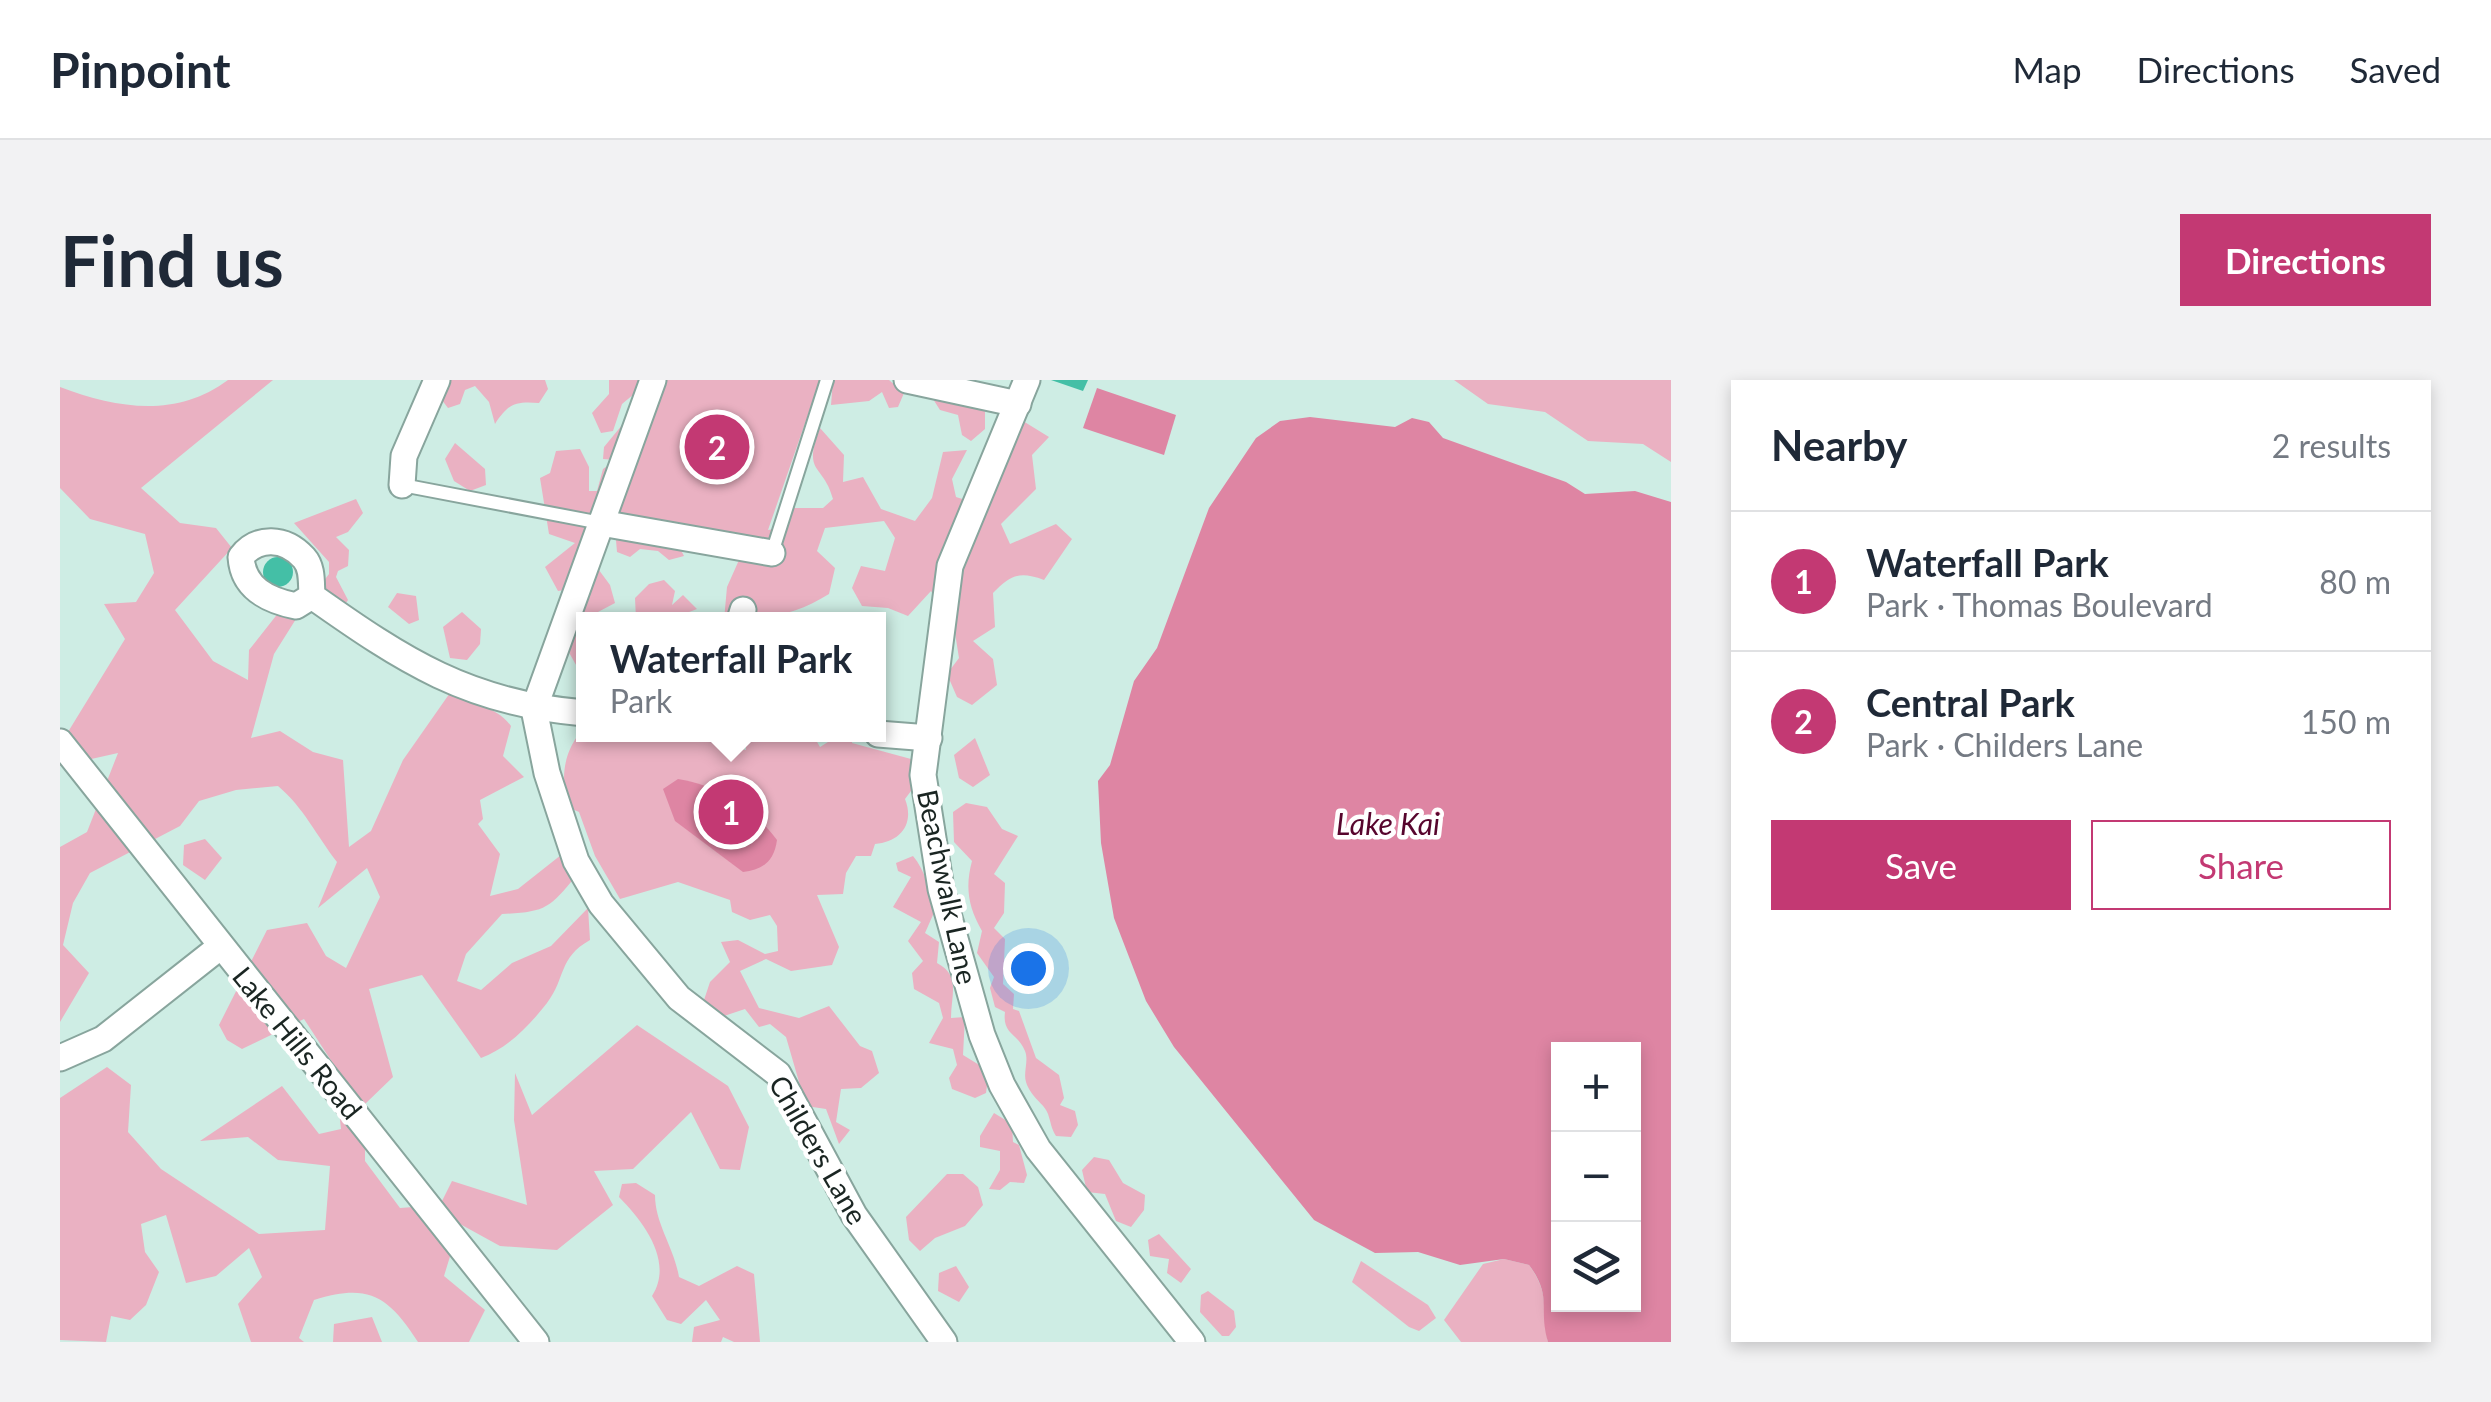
<!DOCTYPE html>
<meta charset="utf-8">
<style>
:root{--surface:#fff;--page:#f2f2f3;--text:#1f2937;--muted:#747a83;--line:#e0e1e3;--accent:#c33973}
body{margin:0;font-family:Lato,sans-serif;background:var(--page);color:var(--text)}
.controls{position:absolute;right:30px;bottom:30px;display:grid;overflow:hidden;border-radius:0px;box-shadow:0 5px 15px #0003}
.controls button{width:90px;height:90px;display:grid;place-items:center;padding:0;border:0;border-bottom:2px solid var(--line);background:var(--surface);color:var(--text);font:50px sans-serif}
.you{position:absolute;left:968px;top:588px;width:35px;height:35px;margin:-25px;border:8px solid #fff;border-radius:50%;background:#1a73e8;box-shadow:0 0 0 15px #1a73e833}
.badge{display:grid;place-items:center;width:65px;height:65px;border-radius:50%;background:var(--accent);color:#fff;font-size:32px;font-weight:700}
.pin{position:absolute;translate:-50% -50%;border:5px solid #fff;box-shadow:0 2px 10px #0006}
.popup{position:absolute;left:516px;top:232px;width:310px;height:130px;box-sizing:border-box;display:grid;place-content:center;border-radius:0px;background:var(--surface);filter:drop-shadow(0 2px 8px #0005);font-size:32px;white-space:nowrap;color:var(--muted)}
.popup b{font-size:38px;color:var(--text)}
.popup::after{content:'';position:absolute;left:50%;top:100%;margin-left:-20px;border:20px solid transparent;border-top-color:var(--surface)}
.list{margin:0;padding:0;list-style:none}
h2{display:flex;justify-content:space-between;align-items:center;height:130px;margin:0;padding:0 40px;font-size:42px}
h2 small{font-size:32px;font-weight:400;color:var(--muted)}
.list li{display:grid;grid-template-columns:65px 1fr auto;gap:30px;align-items:center;box-sizing:border-box;height:140px;padding:0 40px;border-top:2px solid var(--line)}
.list b{display:block;font-size:38px;white-space:nowrap}
.list p{margin:0;font-size:32px;white-space:nowrap;color:var(--muted)}
.list em{font-size:32px;font-style:normal;color:var(--muted)}
.actions{display:flex;gap:20px;padding:30px 40px}
.actions a{flex:1;padding:22px 0;border:2px solid var(--accent);border-radius:0px;text-align:center;font-size:35px;color:var(--accent)}
.actions .main{background:var(--accent);color:#fff}
.icon{flex:none;width:55px;height:55px;fill:none;stroke:currentColor;stroke-width:2;stroke-linecap:round;stroke-linejoin:round}
.map{position:relative;flex:none;width:1611px;height:962px;overflow:hidden;border-radius:0px}
header{display:flex;align-items:center;gap:60px;box-sizing:border-box;height:140px;padding:0 50px;background:var(--surface);border-bottom:2px solid var(--line)}
header strong{font-size:48px}
nav{display:flex;gap:55px;margin-inline-start:auto;font-size:35px}
.intro{display:flex;align-items:center;justify-content:space-between;box-sizing:border-box;height:240px;padding:0 60px}
h1{margin:0;font-size:70px}
.button{padding:25px 45px;border-radius:0px;background:var(--accent);color:#fff;font-size:35px;font-weight:700}
main{display:flex;gap:60px;padding:0 60px}
aside{flex:1;background:var(--surface);border-radius:0px;box-shadow:0 5px 15px #0003}
.map>svg:first-child{display:block}
</style>
<header>
<strong>Pinpoint</strong>
<nav><a>Map</a><a>Directions</a><a>Saved</a></nav>
</header>
<div class="intro"><h1>Find us</h1><a class="button">Directions</a></div>
<main>
<div class="map">
<svg width="1611" height="962" viewBox="0 0 1611 962">
<rect width="100%" height="100%" fill="#ceede4"/>
<!-- green -->
<g fill="#eab1c2">
<path d="M168,0H213L81,108L120,143L156,148L172,168L115,230L153,281L188,300L189,270L219,232L236,239L214,274L191,358L220,351L253,372L283,380L289,467L311,451L343,380L392,310C412,327 436,325 451,346L443,376L464,397L420,420L423,439L418,444L440,474L430,516L458,509L501,475L516,496C489,529 485,532 442,534L406,574L397,601L421,610L452,583L491,566L528,528L530,560C498,578 506,598 487,623C469,646 448,668 421,678L362,595L309,609L333,697L305,724V781L340,828L380,825L392,801L467,825L454,740L455,693L472,735L577,645L668,706L689,747L680,790L660,789L631,732L573,789L534,791L553,825L497,870L440,866L400,844L384,896L425,930L409,962H358C328,916 309,903 254,920L239,958L244,962H191L178,924L202,897L189,868L156,896L126,903L106,835L81,844L85,872L99,892L86,925L70,940L51,936L46,962L0,960V718L47,687L71,705L68,752L101,789L199,854L265,850L270,786L218,780L188,757L140,761L222,706L259,754L281,749L274,685L244,639L182,669L167,660L159,645L207,550L247,543L266,576L286,588L320,517L307,488L258,528L277,482C256,455 244,428 218,406L176,410L139,421L120,446L30,493L13,523L3,565L29,593L0,642V467L27,452L58,373L0,386V365L65,259L44,224L76,222L94,193L85,154L30,139L0,108V7C58,29 117,38 168,0Z"/>
<path d="M386,0H485L488,9L479,23C455,21 448,24 435,44L429,22L415,6L405,10L400,24L388,28L378,15Z"/>
<path d="M549,0H760L708,150L719,148L720,128H763L773,119C763,82 742,95 760,48L784,75L783,102L803,97L821,129L855,141L872,118L883,72L907,70L892,99L896,117L928,127L938,106L928,77L963,41L989,57L972,75L976,109L941,144L950,164L996,144L1012,159L984,200C959,191 951,195 933,213L935,247L913,261L933,279L937,305L912,325L897,317L887,294L899,278L895,253L871,211L848,236L828,228L802,226L792,208L801,186L825,191L835,158L824,141L765,148L757,171L775,188L769,214C734,236 706,239 664,240L667,207L687,162L618,164L624,176L609,180L598,171L580,169L570,177L557,172L554,137L533,182L550,205L555,223L538,232L535,239L524,240L523,292H520L507,269L505,210L498,211L485,187L515,163L489,154L480,98L490,93L496,71L520,69L529,87V111H537L543,89L556,80L543,79L544,67L581,22L574,14L562,24L553,51L541,53L532,33L549,14Z"/>
<path d="M773,0H829L844,13L838,27L829,28L822,12L809,21L771,25Z"/>
<path d="M893,0H914L925,32V49L911,61L902,55L898,35L880,30L873,19Z"/>
<path d="M1394,0H1611V82L1583,64L1528,61L1485,32L1428,24Z"/>
<path d="M395,63L425,89L426,105L410,111L394,101L385,79Z"/>
<path d="M296,119L303,133L288,152L276,157L289,170L288,186L278,191L276,197L288,220L273,242L259,207L269,194V182L234,143Z"/>
<path d="M604,200L615,211L612,225L623,215L637,229L611,239H576L575,218L589,204Z"/>
<path d="M337,213L356,216L359,240L349,244L328,227Z"/>
<path d="M402,232L421,249L420,264L407,280L390,278L383,247Z"/>
<path d="M523,349L524,354L624,355L686,370L685,355H753L760,367L768,362L769,355H793L792,363L851,379L863,395L845,419C855,444 840,462 815,464L811,476H796L786,493L783,514L757,515L779,567L772,585L731,591L706,579L680,591L699,628L739,638L769,626L800,666L812,671L819,693L801,708L781,709L776,742L790,750L779,764L766,729L746,726L726,657L710,644L699,647L685,629L664,636L644,620L650,602L670,582L661,562L678,560L705,574L718,571L717,546L710,535L690,540L672,532L670,520L618,502L560,519L535,476L519,432L510,428C498,398 505,369 523,349Z"/>
<path d="M915,358L930,395L913,407L899,398L894,375Z"/>
<path d="M906,423L927,427L942,449L958,456L934,494L945,503L944,533L934,548L945,559L943,604L954,614L953,629L959,631L976,678L999,695L1004,718L1000,725L1015,731L1018,745L1011,757L996,756C991,748 991,743 988,734C985,724 971,718 966,702C963,692 969,681 965,671C958,653 942,655 945,632L935,627L930,608L934,597L917,573L922,551C908,527 905,507 912,481L894,462L893,432Z"/>
<path d="M145,459L162,478L145,500L123,485L124,465Z"/>
<path d="M853,476C865,490 869,510 876,528L865,553L879,562L877,583C901,596 891,614 891,638L905,637L903,675L929,691L926,713L915,718L892,709L889,698L897,685L893,669L869,663L883,638L879,623L854,609L852,593L863,581L848,561L861,542L833,527L851,497L838,491L836,483Z"/>
<path d="M934,733L952,744L953,762L959,765L967,795L964,803L950,802L940,810L929,809L940,790V771L920,767V756Z"/>
<path d="M1034,777L1049,780L1063,803L1085,815L1084,830L1071,847L1056,841L1045,814L1027,812L1022,790Z"/>
<path d="M887,794H903L918,807L923,825L905,846L875,858L860,871L849,860L846,837Z"/>
<path d="M576,803L595,815C595,844 614,867 619,897L639,906L677,886L694,894L700,962H674L663,957L661,962H632L634,947L660,940L646,920L621,944L607,940L592,916C614,882 584,842 559,817L562,804Z"/>
<path d="M1099,854L1131,889L1121,903L1107,893L1109,879L1090,876L1088,860Z"/>
<path d="M1444,879L1469,885C1492,917 1480,928 1488,962H1401L1384,940L1423,884Z"/>
<path d="M1301,881L1368,925L1376,938L1359,951L1349,947L1292,902Z"/>
<path d="M896,886L909,907L899,922L878,911L879,893Z"/>
<path d="M1148,911L1174,931L1176,947L1169,956H1162L1140,932L1141,915Z"/>
<path d="M312,937L322,962H273L274,944Z"/>
</g>
<!-- water -->
<g fill="#de85a3" fill-rule="evenodd">
<path d="M1037,8L1116,35L1104,75L1023,48Z"/>
<path d="M1250,37L1335,47L1352,38L1369,42L1383,58L1506,102L1525,114L1575,111L1611,122V962H1488C1478,928 1493,917 1469,885L1444,879L1400,885L1358,872L1315,873L1254,840L1114,667L1086,621L1054,538L1041,463L1038,401L1050,385L1074,301L1097,268L1149,128L1196,58L1220,41ZM1574,669V924H1498V669Z"/>
<path d="M618,399C662,407 690,425 717,460C714,481 704,489 683,492L615,441L603,409Z"/>
</g>
<!-- building -->
<g fill="#44bfa6">
<path d="M991,0H1028L1023,11Z"/>
<circle cx="218" cy="192" r="15"/>
</g>
<g fill="none" stroke-linecap="round" stroke-linejoin="round">
<defs>
<g id="lane">
<path d="M342,105L541,143"/>
<path d="M712,173L767,0"/>
</g>
<g id="street">
<path d="M593,0L474,329L487,393L516,481L541,524L619,618L718,694L794,835L884,962"/>
<path d="M847,0L958,24"/>
<path d="M967,0L890,186L863,395L881,509L922,655L942,705L978,769L1132,962"/>
<path d="M342,105L344,76L377,0"/>
<path d="M541,143L712,173"/>
<path d="M252,216L236,226C207,220 183,208 181,177C197,156 225,157 244,178C253,188 251,203 252,216C344,281 408,323 524,333"/>
<path d="M680,240L683,230"/>
<path d="M818,354L869,358"/>
<path d="M0,362L476,962"/>
<path d="M0,678L43,659L161,566"/>
</g>
</defs>
<!-- lane casing -->
<use href="#lane" stroke="#88a59d" stroke-width="16"/>
<!-- street casing -->
<use href="#street" stroke="#88a59d" stroke-width="29"/>
<!-- lane -->
<use href="#lane" stroke="#fff" stroke-width="12"/>
<!-- street -->
<use href="#street" stroke="#fff" stroke-width="25"/>
</g>
<g text-anchor="middle" stroke-width="9" stroke-linejoin="round" paint-order="stroke">
<!-- street labels -->
<g font-size="28" fill="#1a2522" stroke="#fff">
<text transform="translate(887 507) rotate(78)" y="10">Beachwalk Lane</text>
<text transform="translate(237 663) rotate(51)" y="10">Lake Hills Road</text>
<text transform="translate(758 770) rotate(60)" y="10">Childers Lane</text>
</g>
<!-- water labels -->
<g font-size="30" font-style="italic" fill="#57052d" stroke="#fff">
<text x="1328" y="455">Lake Kai</text>
</g>
</g>
</svg>
<div class="controls">
<button>+</button>
<button>−</button>
<button><svg class="icon" aria-label="layers" viewBox="0 0 24 24"><path d="M12 4l9 5-9 5-9-5zM3 14l9 5 9-5"/></svg></button>
</div>
<div class="you"></div>
<div class="pin badge" style="left:671px;top:432px">1</div>
<div class="popup"><b>Waterfall Park</b>Park</div>
<div class="pin badge" style="left:657px;top:67px">2</div>
</div>
<aside>
<h2>Nearby<small>2 results</small></h2>
<ul class="list">
<li><span class="badge">1</span><div><b>Waterfall Park</b><p>Park · Thomas Boulevard</p></div><em>80 m</em></li>
<li><span class="badge">2</span><div><b>Central Park</b><p>Park · Childers Lane</p></div><em>150 m</em></li>
</ul>
<div class="actions"><a class="main">Save</a><a>Share</a></div>
</aside>
</main>
